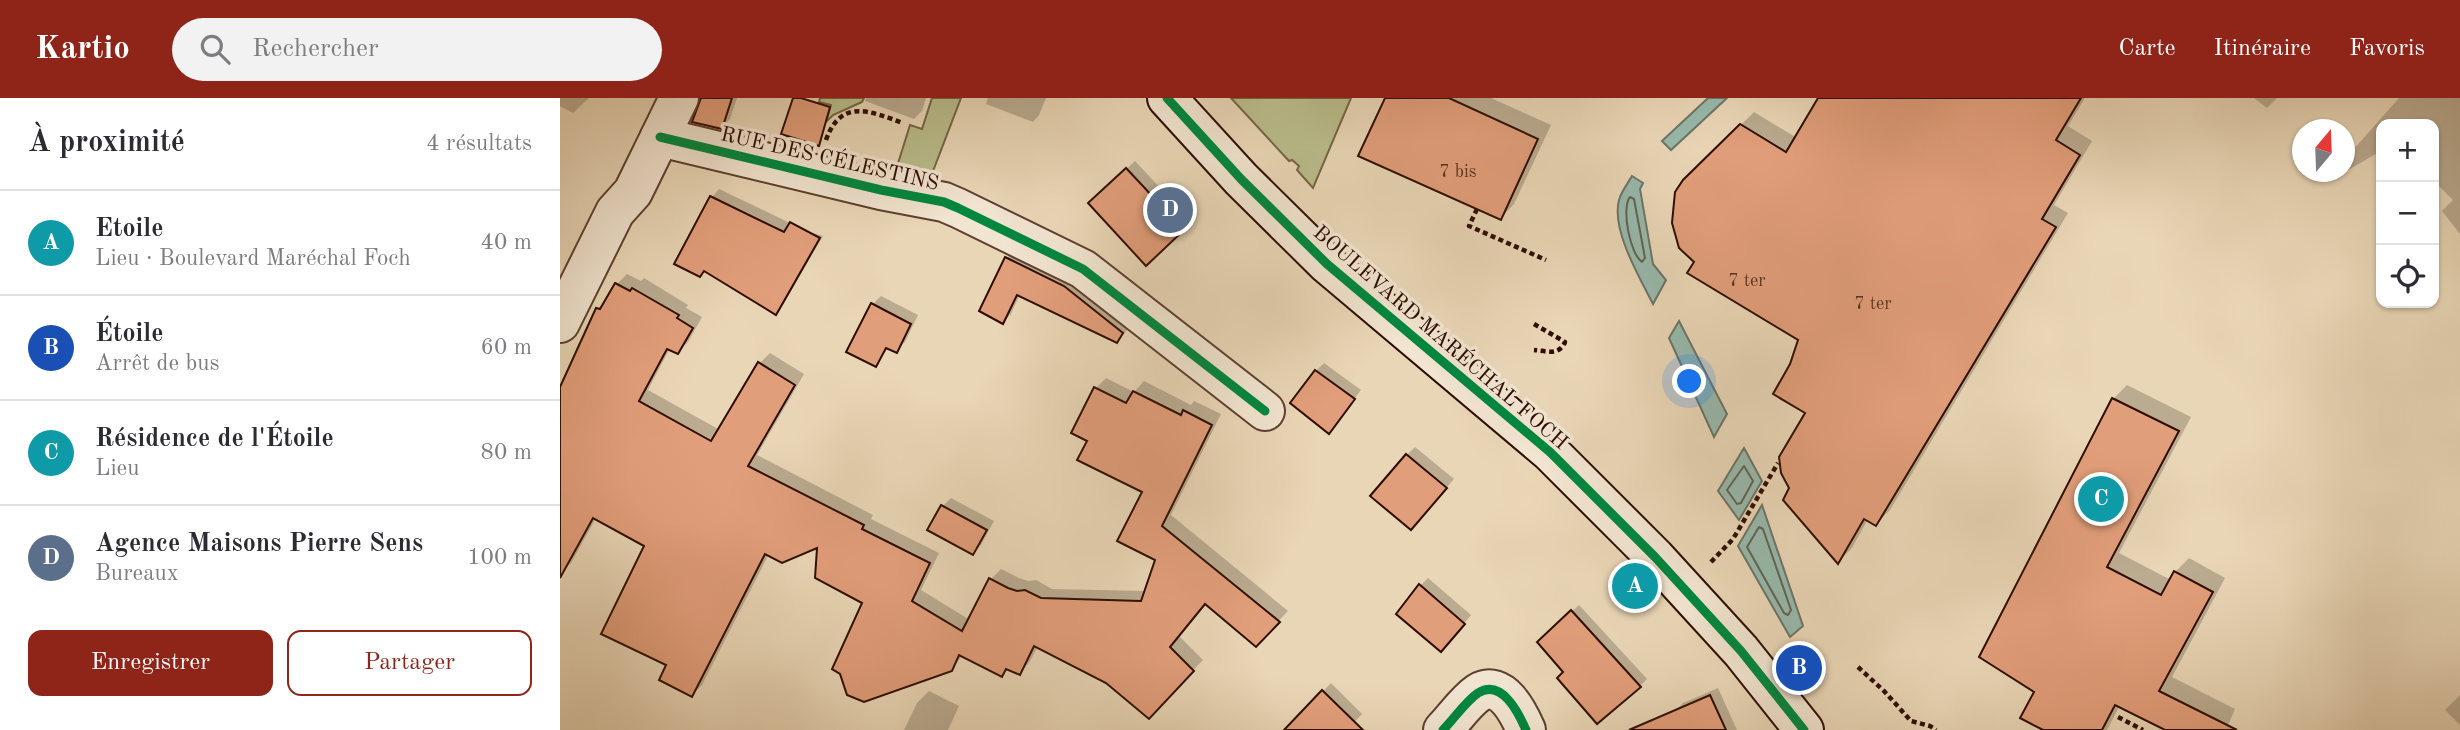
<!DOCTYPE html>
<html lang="fr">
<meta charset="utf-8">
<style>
:root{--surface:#fff;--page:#f2f2f3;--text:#2b2b33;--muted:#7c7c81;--line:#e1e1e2;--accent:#8f2418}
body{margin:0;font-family:"Old Standard TT",serif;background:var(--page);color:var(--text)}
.controls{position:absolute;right:21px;top:21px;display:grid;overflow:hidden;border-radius:14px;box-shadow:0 2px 5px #0004}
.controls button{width:63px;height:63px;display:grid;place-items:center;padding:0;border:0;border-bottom:2px solid var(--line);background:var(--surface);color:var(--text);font:35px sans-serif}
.compass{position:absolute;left:1732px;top:21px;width:63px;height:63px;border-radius:50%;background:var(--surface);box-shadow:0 2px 5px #0004;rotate:19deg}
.you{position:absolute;left:1130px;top:284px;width:24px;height:24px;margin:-18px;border:5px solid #fff;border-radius:50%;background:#1a73e8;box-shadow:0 0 0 10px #1a73e833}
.badge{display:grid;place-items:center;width:46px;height:46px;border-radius:50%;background:var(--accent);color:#fff;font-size:23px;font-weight:700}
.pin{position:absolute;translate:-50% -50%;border:4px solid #fff;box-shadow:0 2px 7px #0006}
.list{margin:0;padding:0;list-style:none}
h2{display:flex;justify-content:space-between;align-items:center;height:91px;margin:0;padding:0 28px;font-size:30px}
h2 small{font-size:23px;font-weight:400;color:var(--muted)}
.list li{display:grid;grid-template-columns:46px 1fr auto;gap:21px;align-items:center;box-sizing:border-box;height:105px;padding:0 28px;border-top:2px solid var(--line)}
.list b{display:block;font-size:26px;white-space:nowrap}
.list p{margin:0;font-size:23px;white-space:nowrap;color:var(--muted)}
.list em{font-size:23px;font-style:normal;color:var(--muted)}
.actions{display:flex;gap:14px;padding:21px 28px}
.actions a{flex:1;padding:16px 0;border:2px solid var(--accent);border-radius:14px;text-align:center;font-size:24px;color:var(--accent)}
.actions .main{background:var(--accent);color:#fff}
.icon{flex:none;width:38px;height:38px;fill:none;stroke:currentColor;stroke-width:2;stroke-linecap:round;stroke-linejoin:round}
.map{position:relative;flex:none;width:1900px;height:632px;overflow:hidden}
header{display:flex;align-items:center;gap:42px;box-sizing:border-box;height:98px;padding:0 35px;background:var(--accent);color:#fff}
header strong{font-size:33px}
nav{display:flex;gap:38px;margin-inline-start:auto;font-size:24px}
.search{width:490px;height:63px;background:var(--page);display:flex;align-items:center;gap:18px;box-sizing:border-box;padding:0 24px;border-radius:38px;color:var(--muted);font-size:26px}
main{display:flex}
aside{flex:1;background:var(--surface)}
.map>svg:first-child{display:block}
</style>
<header>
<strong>Kartio</strong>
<div class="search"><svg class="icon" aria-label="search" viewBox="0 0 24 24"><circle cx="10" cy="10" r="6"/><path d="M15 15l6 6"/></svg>Rechercher</div>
<nav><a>Carte</a><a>Itinéraire</a><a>Favoris</a></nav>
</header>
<main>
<aside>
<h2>À proximité<small>4 résultats</small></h2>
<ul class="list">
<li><span class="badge" style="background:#0f9aa8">A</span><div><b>Etoile</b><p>Lieu · Boulevard Maréchal Foch</p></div><em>40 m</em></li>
<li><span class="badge" style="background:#1a4fb4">B</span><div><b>Étoile</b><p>Arrêt de bus</p></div><em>60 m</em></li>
<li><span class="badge" style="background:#0f9aa8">C</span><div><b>Résidence de l'Étoile</b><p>Lieu</p></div><em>80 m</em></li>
<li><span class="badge" style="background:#5c6f8a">D</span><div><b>Agence Maisons Pierre Sens</b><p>Bureaux</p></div><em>100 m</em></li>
</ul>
<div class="actions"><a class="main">Enregistrer</a><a>Partager</a></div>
</aside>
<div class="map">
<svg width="1900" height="632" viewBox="0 0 1900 632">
<rect width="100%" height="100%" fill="#e9d6b6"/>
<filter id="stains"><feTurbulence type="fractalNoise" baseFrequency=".00286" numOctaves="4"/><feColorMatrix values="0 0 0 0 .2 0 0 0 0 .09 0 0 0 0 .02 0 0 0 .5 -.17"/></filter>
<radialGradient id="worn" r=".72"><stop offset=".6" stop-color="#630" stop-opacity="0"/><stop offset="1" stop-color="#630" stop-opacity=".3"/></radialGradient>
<!-- green -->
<g fill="#babd8c" stroke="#746546" stroke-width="2">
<path d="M260,0H304L302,4L273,17L266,24L271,7L259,4Z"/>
<path d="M372,0H401L370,81L335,75L350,27L362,31Z"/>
<path d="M671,0H791L753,90L737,72L739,68L732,62L729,63Z"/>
</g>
<!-- water -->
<g fill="#97b9ac" stroke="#6d7467" stroke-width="2">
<path d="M1148,0H1167L1111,52L1102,43Z"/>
<path d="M1072,78L1083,85L1080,91L1093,166L1106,182L1093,206C1080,180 1051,132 1059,102C1061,94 1068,85 1072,78Z"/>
<path d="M1119,223L1167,316L1154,339L1109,240Z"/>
<path d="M1184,350L1202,383L1179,422L1158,393Z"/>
<path d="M1202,407L1243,528L1230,539L1178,448Z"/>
</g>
<!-- shadow -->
<g fill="#0003">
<path d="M0,0H29L13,15L0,8Z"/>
<path d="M142,0H177L170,21L162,29Z"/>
<path d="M306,0H366L362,13L354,21L305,3Z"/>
<path d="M428,0H486L479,17L473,24L426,6Z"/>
<path d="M826,0H931L991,27L954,106L941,120Z"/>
<path d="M1256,0H1525L1508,28L1532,43L1494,107L1508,115L1330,412L1316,426L1308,421L1292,450L1279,463L1231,390L1247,314L1232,267L1240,242L1136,163L1124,83L1194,14L1237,40L1259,2Z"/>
<path d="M1694,0H1717L1707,10Z"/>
<path d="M1839,0H1900V136L1882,113L1893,102L1874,83V26H1821V53L1769,83L1768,81L1774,74H1784V62Z"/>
<path d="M575,63L631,123L586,165L539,97Z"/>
<path d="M159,91L232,126V129L263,138L223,207L215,214L145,172L140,177L116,165L152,99Z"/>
<path d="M455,152L512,180L570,226L565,235L556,243L460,196L451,216L443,224L447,160Z"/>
<path d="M67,176L81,183L84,180L128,207L126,210L142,219L128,244L118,254L110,250L88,292L160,332L199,266L210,255L244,276L197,357L313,417L311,421L379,455L361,492L410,522L431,481L441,471L459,480L468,483L476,482L492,491L586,493L597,461L584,393L529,342L513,334L536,290L546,280L574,294L584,283L631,307L634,303L661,316L611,417L728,513L696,547L646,505L619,538L643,562L589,618L547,584L478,548L469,565L459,575L449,570L442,577L403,557L391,571L305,505L259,447L209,456L142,587L132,597L109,566L86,447L36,420L11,465L0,474V294L38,211L48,201L57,186Z"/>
<path d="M321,198L358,217L345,244L336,252L329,249L315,267L313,206Z"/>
<path d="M764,265L801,292L776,325L756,273Z"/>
<path d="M1567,287L1631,319L1559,455L1611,482L1615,474L1629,460L1665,480L1612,579L1675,611L1666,632H1609L1560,607L1547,632H1487L1476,593L1553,301Z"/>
<path d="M855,349L894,381L859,422L847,357Z"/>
<path d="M391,400L434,423L421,447L413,455L370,432L383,408Z"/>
<path d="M868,480L911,517L889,544L860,488Z"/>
<path d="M1019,507L1087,581L1080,588L1005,574L986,537Z"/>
<path d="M771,585L802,616L787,632H726Z"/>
<path d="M1158,590L1177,632H1124L1115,613L1123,605Z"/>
<path d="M369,593L399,608L388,632H344L357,605Z"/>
<path d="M1900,597V627L1885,612Z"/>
</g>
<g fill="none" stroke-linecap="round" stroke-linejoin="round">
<!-- shore -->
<g stroke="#626356" stroke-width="2">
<path d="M1070,99L1074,101L1085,160L1082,164C1070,156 1061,110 1070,99Z"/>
<path d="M1184,368L1193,383L1181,405L1177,406L1167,392Z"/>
<path d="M1199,429L1203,431L1231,512L1228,517L1224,515L1187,449Z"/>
</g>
</g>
<!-- building -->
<g fill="#e19e7a" stroke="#2e0d00" stroke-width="2">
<path d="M141,0H172L162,31L132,24Z"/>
<path d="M233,0H241L270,9L259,48L221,36Z"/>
<path d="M825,0H889L978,41L941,122L798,58Z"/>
<path d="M1258,0H1521L1496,42L1520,57L1482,121L1496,129L1316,428L1304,421L1278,466L1223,402L1229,390L1221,375L1219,359L1245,315L1213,296L1230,266L1238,242L1127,175L1134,164L1119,150L1112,125L1115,94L1123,82L1180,26L1226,54Z"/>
<path d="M566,70L624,132L586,168L528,105Z"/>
<path d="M150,98L224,134L230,124L260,140L216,217L144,173L140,179L114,166Z"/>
<path d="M445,159L504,188L563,235L557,245L457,197L443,226L419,213Z"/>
<path d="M55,185L70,193L72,190L119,217L117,220L133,230L118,256L107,251L79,303L151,343L198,264L235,287L188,368L304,427L302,431L370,465L352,503L402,533L429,480L448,490L457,493L465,492L481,500L581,503L595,462L557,443L582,394L517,362L527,343L511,335L534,289L566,305L573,293L621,317L623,312L652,327L602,428L720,524L696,549L645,506L610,549L634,573L589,621L546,585L474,548L460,577L446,571L442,579L399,557L392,573L304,604L287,597L280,576L272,571L302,505L255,480L257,450L222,465L205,456L132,599L99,582L106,567L41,536L84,448L33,420L0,480V289L36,210L40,211Z"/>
<path d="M311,205L351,226L337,255L326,250L316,269L286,254Z"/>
<path d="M755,272L795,301L769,336L730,305Z"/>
<path d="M1552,300L1619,333L1547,469L1601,497L1614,473L1653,494L1599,593L1677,632H1605L1555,607L1542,632H1483L1460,620L1474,594L1419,559Z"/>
<path d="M846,356L887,390L851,432L810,398Z"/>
<path d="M381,407L427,432L413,457L367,432Z"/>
<path d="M859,486L905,526L881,554L836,516Z"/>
<path d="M1011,512L1081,589L1037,626L997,580L1003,574L977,544Z"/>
<path d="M762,592L803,632H724Z"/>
<path d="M1150,597L1166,632H1069Z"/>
</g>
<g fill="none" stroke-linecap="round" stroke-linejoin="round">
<defs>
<g id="street">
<path d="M100,39L321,92L384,104L398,110L523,171L705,313"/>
<path d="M0,225L55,114L73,94L119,0"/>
<path d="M883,632C894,621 905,604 918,595C942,580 959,616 966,632"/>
</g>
<path id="secondary" d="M607,0L681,81L767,166L990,354L1095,459L1181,553L1244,632"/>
</defs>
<!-- street casing -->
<use href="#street" stroke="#5d3f2e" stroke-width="42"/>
<!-- secondary casing -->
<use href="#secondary" stroke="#2e0d00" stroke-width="42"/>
<!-- path -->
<g stroke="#2e0d00" stroke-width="4.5" stroke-dasharray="5 3.5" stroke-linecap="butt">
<path d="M266,42C281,0 310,13 343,25"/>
<path d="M917,111L909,128L986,162"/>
<path d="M974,226L1005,244C999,258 987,253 974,252"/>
<path d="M1151,464L1173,441L1218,365"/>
<path d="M1298,569L1324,593L1351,623L1370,628L1376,632"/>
<path d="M1558,619L1583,632"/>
</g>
<!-- street -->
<use href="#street" stroke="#f1e4d0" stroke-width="38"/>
<!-- secondary -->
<use href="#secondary" stroke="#f1e4d0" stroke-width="38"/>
<defs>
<g id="cycleway">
<path d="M607,0L681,81L767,166L990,354L1095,459L1181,553L1244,632"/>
<path d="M100,39L321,92L384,104L398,110L523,171L705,313"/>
<path d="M883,632C894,621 905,604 918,595C942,580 959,616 966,632"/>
</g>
</defs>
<!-- cycleway casing -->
<use href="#cycleway" stroke="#f1e4d0" stroke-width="13"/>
<!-- cycleway -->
<use href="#cycleway" stroke="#00873e" stroke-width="9"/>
</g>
<g text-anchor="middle" stroke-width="7" stroke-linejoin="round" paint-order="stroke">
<!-- number labels -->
<g font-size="18" fill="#5b311e">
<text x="898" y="79">7 bis</text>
<text x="1187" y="188">7 ter</text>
<text x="1313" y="211">7 ter</text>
</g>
<!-- street labels -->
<g font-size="21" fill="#2e0d00" stroke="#f1e4d0">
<text transform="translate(270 60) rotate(13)" y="7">RUE DES CÉLESTINS</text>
<text transform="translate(881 239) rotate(41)" y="7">BOULEVARD MARÉCHAL FOCH</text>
</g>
</g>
<rect width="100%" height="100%" filter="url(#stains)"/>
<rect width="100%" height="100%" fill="url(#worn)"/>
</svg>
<div class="controls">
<button>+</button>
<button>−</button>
<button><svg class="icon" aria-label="locate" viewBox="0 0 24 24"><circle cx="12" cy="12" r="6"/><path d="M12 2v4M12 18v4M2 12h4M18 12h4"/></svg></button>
</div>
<svg class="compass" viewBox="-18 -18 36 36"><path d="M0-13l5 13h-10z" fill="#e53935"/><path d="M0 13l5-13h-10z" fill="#7c7c81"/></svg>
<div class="you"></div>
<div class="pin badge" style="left:1075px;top:488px;background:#0f9aa8">A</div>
<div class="pin badge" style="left:1239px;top:570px;background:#1a4fb4">B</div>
<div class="pin badge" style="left:1541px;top:401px;background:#0f9aa8">C</div>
<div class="pin badge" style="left:610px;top:112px;background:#5c6f8a">D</div>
</div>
</main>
